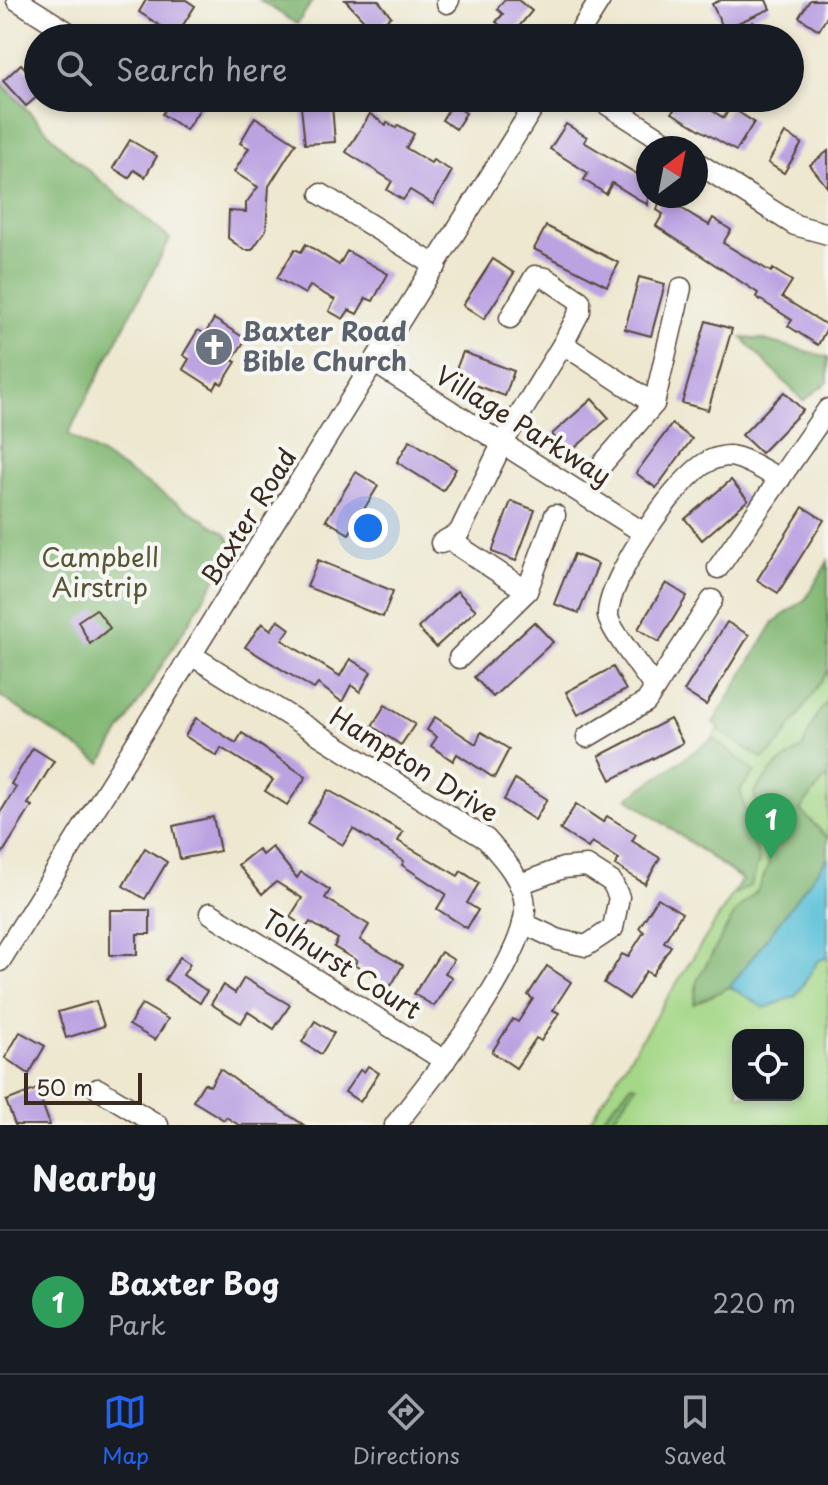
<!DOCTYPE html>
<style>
:root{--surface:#171b24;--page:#20242c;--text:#f1f3f6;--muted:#9ea1a6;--line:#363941;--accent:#2563eb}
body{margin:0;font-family:"Playpen Sans",sans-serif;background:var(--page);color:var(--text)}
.controls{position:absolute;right:24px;bottom:24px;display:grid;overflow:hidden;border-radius:16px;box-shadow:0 4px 12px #0003}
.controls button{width:72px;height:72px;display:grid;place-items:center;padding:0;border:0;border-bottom:2px solid var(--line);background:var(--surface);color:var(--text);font:40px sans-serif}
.compass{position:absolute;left:636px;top:136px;width:72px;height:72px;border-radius:50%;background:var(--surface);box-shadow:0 4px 12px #0003;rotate:32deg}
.scale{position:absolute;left:24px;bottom:20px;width:118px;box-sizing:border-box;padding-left:8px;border:4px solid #3b2a1e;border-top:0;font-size:22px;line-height:28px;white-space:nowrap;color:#3b2a1e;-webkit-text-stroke:6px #f6f6f2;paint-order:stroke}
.you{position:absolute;left:368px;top:528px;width:28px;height:28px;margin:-20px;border:6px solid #fff;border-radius:50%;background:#1a73e8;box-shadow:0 0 0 12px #1a73e833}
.badge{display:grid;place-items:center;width:52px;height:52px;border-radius:50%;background:var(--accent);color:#fff;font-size:26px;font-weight:700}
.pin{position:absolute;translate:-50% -66px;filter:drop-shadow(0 2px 4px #0008)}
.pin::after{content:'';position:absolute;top:42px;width:28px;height:24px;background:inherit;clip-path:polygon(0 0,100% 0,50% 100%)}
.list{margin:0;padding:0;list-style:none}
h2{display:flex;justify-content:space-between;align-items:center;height:104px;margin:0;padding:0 32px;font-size:34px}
h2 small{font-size:26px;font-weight:400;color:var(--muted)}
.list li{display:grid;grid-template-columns:52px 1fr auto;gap:24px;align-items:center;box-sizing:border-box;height:144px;padding:0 32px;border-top:2px solid var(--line)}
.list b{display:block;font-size:30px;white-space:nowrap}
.list p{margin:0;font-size:26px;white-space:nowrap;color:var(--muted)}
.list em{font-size:26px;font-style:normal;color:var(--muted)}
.icon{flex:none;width:44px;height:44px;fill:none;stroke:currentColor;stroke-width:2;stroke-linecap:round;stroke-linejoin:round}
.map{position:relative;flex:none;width:828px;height:1125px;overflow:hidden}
.search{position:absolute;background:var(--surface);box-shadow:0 4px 12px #0003;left:24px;right:24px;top:24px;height:88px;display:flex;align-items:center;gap:20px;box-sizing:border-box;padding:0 28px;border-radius:44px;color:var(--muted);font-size:30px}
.sheet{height:248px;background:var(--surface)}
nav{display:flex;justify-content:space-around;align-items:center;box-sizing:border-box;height:112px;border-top:2px solid var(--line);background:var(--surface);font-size:22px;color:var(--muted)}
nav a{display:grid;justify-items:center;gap:4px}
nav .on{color:var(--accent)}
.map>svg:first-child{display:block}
</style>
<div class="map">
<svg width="828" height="1125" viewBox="0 0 828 1125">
<rect width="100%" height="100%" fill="#f6f6f2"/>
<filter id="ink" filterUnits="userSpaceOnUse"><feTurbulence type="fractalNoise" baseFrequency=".0125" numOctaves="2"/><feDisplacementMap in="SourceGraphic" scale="16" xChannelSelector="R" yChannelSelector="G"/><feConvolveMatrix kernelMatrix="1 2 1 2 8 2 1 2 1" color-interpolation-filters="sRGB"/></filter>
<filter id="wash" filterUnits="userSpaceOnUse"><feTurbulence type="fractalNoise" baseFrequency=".006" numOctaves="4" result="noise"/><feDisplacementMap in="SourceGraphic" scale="32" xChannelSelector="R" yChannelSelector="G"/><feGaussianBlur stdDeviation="1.8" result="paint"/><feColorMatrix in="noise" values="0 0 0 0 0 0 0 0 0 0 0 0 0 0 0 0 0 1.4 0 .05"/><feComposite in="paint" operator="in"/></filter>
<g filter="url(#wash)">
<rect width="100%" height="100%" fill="#eee8d0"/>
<!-- green -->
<path fill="#a4d787" stroke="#708052" stroke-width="2" fill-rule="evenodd" d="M828,565V1125H587L742,880L628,798L710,743ZM738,1035H798V1095H738Z"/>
<!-- forest -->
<g fill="#83b874" stroke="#5f7149" stroke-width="2">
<path d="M260,0H313L297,24Z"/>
<path d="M0,81L68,153L170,239L68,434L225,533L235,548L101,763L0,696Z"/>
<path d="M742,338L760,339L828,357V382L803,401Z"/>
<path d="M828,561V671L781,742L763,759L725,735L713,723L774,622L807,598Z"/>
<path d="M828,700V779L824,780L800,810L828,838V857L730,987L694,1004L697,981L736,911L758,890L769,864L754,792L775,767L803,747L815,718Z"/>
<path d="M713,738L755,772L740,790L759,861L751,885L732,896L742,879L628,798Z"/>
<path d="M632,1084L637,1085L608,1125H596Z"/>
</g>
<!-- water -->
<path fill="#5ac0d8" stroke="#4a757b" stroke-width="2" d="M828,857V957L818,961L796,996L765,1008L730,987Z"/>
<g id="blocks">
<!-- building -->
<g fill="#bba3e2">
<path d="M146,0H186L195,6L176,36L139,12Z"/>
<path d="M345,0H378L391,16L373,30Z"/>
<path d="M504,0H518L532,11L512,35L496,22L503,14L497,9Z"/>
<path d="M721,0H766L770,9L724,29L712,4Z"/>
<path d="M810,0H828V15L819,30L799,17Z"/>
<path d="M753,22L774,38H742Z"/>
<path d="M21,64L38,82V96L26,106L3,81Z"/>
<path d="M172,98H207L186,130L162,114Z"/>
<path d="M655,98H692L724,118L730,107L754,122L736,151L672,113L674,110Z"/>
<path d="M452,104L466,113L456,129L442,120Z"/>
<path d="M332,105L335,142L305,144L301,107Z"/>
<path d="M370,114L386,125L387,122L396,128L398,125L414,134L406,148L431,163L433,160L452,171L433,204L410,190L403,200L387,190L392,181L346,152Z"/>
<path d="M255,117L296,143L269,186L266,230L252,250H244L228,238L229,211L246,212V203L258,187L234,172L249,148L240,143Z"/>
<path d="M566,124L587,137L584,142L637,174L639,171L648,176V205L612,183L606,194L584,180L588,173L550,149Z"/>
<path d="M785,133L802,143L784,173L768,163Z"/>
<path d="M130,140L157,156L145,177L134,170L129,178L113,168Z"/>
<path d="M828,151V188L810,165Z"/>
<path d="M661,196L709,225L713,218L731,230L723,243L771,272L773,269L792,281L782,297L828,326L818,345L788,326L792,320L756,297L758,293L656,226L663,214L657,210Z"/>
<path d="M546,226L619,263L607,286L534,249Z"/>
<path d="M306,244L339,265L347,251L388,274L373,301L366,298L357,314L349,310L343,319L329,311L335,300L310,286L305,294L277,278L295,249L301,252Z"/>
<path d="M493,259L514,273L484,319L463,305Z"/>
<path d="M639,277L665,284L651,336L625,329Z"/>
<path d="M214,319L246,339L232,360L236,362L222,384L218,382L214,389L183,369L189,359L183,355L198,330L205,334Z"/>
<path d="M706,321L732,329L708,410L682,403Z"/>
<path d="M463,352L514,371L505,396L453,377Z"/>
<path d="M784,392L803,410L761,453L742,435Z"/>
<path d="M592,399L609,418L568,454L552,434Z"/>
<path d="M672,424L692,439L656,488L636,473Z"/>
<path d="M410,440L456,469L443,491L397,462Z"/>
<path d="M356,472L378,486L349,534L326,520Z"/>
<path d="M731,480L748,500L702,540L685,519Z"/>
<path d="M511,501L535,510L516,561L492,552Z"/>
<path d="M803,507L824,520L778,593L757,580Z"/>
<path d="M574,554L598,564L579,613L554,604Z"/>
<path d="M318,560L393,591L383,617L307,587Z"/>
<path d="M666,583L687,596L659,642L638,629Z"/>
<path d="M457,591L476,610L436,647L418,628Z"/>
<path d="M96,609L110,628L90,644L78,621Z"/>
<path d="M278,620L290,629L282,640L340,676L350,659L371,672L360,692L351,685L342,702L318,684L314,689L245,647L262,623L271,630Z"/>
<path d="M534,622L553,642L493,697L474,677Z"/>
<path d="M727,622L749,635L706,705L684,691Z"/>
<path d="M613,667L626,690L578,715L566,692Z"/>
<path d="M385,705L415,724L401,745L372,726Z"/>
<path d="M435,717L476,744L481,732L509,749L494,778L457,754L453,761L431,746L437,737L427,730Z"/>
<path d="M196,718L236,743L242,733L306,777L287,805L265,791L273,780L221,748L217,756L185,736Z"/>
<path d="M670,719L683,743L611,780L599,756Z"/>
<path d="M33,748L54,761L28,804L32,806L0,857V813L16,787L11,784Z"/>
<path d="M515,779L547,799L535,820L504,800Z"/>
<path d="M328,790L403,832L398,841L458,876L461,871L479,883L467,903L478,910L467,928L437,909L446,894L402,865L404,861L353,829L343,845L307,823Z"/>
<path d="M576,804L603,822L607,816L636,834L632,841L660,858L645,884L615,865L619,859L592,842L588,848L560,830Z"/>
<path d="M213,817L220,851L180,859L173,826Z"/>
<path d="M272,847L297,878L301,872L330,890L325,898L369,925L360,940L403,965L391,986L354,965L357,961L334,947L338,939L310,922L306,928L290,917L302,898L276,882L262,894L238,865L258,849L262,855Z"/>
<path d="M145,848L167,862L145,899L123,886Z"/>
<path d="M658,898L682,913L664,942L671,946L652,975L646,971L629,999L604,983L622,954L628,957L644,932L639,928Z"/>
<path d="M110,910H150V934H137V955H110Z"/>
<path d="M441,952L454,960L445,973L452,977L434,1006L414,994Z"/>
<path d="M180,957L190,964L183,975L207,991L200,1003L165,980Z"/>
<path d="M547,966L571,982L553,1010L559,1013L541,1041L536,1038L516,1068L492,1052L513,1019L518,1022L533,999L528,995Z"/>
<path d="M244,978L290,1005L274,1029L248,1012L241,1023L211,1004L223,985L235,993Z"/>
<path d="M96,1001L104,1026L66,1038L58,1012Z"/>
<path d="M142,1004L168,1019L155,1040L129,1025Z"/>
<path d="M315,1021L334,1033L321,1054L302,1042Z"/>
<path d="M20,1032L45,1046L29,1074L5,1058Z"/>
<path d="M368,1066L379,1073L360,1102L345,1092L360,1070L364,1072Z"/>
<path d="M220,1069L245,1087L304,1125H239L226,1117L224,1120L193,1101L204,1083L210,1086Z"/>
<path d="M37,1089L50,1125H15L6,1101Z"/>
</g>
</g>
</g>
<g filter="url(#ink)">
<use href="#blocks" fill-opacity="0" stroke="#564639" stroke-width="2"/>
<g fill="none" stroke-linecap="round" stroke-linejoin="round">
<defs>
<g id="minor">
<path d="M17,0L77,38"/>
<path d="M447,3L449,0"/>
<path d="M576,38L600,0"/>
<path d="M597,98L675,148"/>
<path d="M696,162L795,225L828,234"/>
<path d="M321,194L436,266"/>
<path d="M563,344L654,404"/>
<path d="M375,363L644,533"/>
<path d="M599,468L654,404L681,288"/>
<path d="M448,539L527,591"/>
<path d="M441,543L459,533L502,444L563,344L580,311V301L546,278L535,276L510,318"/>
<path d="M718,568L828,409"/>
<path d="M193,656L486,839C503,858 524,880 525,907C527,958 429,1083 395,1125"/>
<path d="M459,658L527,591L555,515"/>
<path d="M655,688C646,675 609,628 608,616C607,580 678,474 711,460C715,458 725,456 729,456C745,457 766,472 780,479"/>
<path d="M587,737L646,702L712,600"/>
<path d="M520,884L563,868L587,866L612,882L619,897L613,928L586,946L559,940L523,923"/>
<path d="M210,913L445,1061"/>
<path d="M0,961L539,98"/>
<path d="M98,1089L158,1125"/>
</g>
</defs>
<!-- minor casing -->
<use href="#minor" stroke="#564639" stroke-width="23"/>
<!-- minor -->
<use href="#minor" stroke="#fff" stroke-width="20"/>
</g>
</g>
<!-- icons -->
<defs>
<symbol id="church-disc" viewBox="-11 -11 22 22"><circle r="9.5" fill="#6b7280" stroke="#f6f6f2"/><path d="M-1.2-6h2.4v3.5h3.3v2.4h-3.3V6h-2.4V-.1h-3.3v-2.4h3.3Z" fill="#fff"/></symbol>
</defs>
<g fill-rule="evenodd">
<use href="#church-disc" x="192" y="325" width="44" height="44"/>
</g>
<g text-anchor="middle" stroke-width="8" stroke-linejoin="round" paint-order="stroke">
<!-- worship labels -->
<g font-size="26" font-weight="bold" fill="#5b616d" stroke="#f6f6f2" text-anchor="start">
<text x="242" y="341">Baxter Road<tspan x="242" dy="30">Bible Church</tspan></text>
</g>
<!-- street labels -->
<g font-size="26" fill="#3b2a1e" stroke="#f6f6f2">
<text transform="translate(523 426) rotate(32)" y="9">Village Parkway</text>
<text transform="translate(249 517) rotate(-58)" y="9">Baxter Road</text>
<text transform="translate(414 765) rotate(32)" y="9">Hampton Drive</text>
<text transform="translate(341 965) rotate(32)" y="9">Tolhurst Court</text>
</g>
<!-- park labels -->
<g font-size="26" fill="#555538" stroke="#f6f6f2">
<text x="100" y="567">Campbell<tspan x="100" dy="30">Airstrip</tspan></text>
</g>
</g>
</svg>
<div class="controls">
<button><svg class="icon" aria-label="locate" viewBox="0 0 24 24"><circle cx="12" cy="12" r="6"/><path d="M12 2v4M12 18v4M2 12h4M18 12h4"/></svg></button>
</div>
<svg class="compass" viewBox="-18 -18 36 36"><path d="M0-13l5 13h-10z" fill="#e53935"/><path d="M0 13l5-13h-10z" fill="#9ea1a6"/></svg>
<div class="scale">50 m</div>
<div class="you"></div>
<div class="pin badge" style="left:771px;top:859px;background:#2e9e5b">1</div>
<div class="search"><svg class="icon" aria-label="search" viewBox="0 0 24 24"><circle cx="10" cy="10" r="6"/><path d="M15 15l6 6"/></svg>Search here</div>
</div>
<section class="sheet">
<h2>Nearby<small></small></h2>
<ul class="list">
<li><span class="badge" style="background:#2e9e5b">1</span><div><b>Baxter Bog</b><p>Park</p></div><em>220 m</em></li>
</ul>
</section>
<nav>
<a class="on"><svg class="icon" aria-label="map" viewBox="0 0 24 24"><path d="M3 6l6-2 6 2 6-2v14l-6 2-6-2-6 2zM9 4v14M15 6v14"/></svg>Map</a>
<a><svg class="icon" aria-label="directions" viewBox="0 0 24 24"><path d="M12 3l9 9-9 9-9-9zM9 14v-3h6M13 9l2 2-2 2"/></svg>Directions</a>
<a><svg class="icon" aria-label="saved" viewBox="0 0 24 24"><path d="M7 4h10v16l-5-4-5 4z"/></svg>Saved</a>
</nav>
